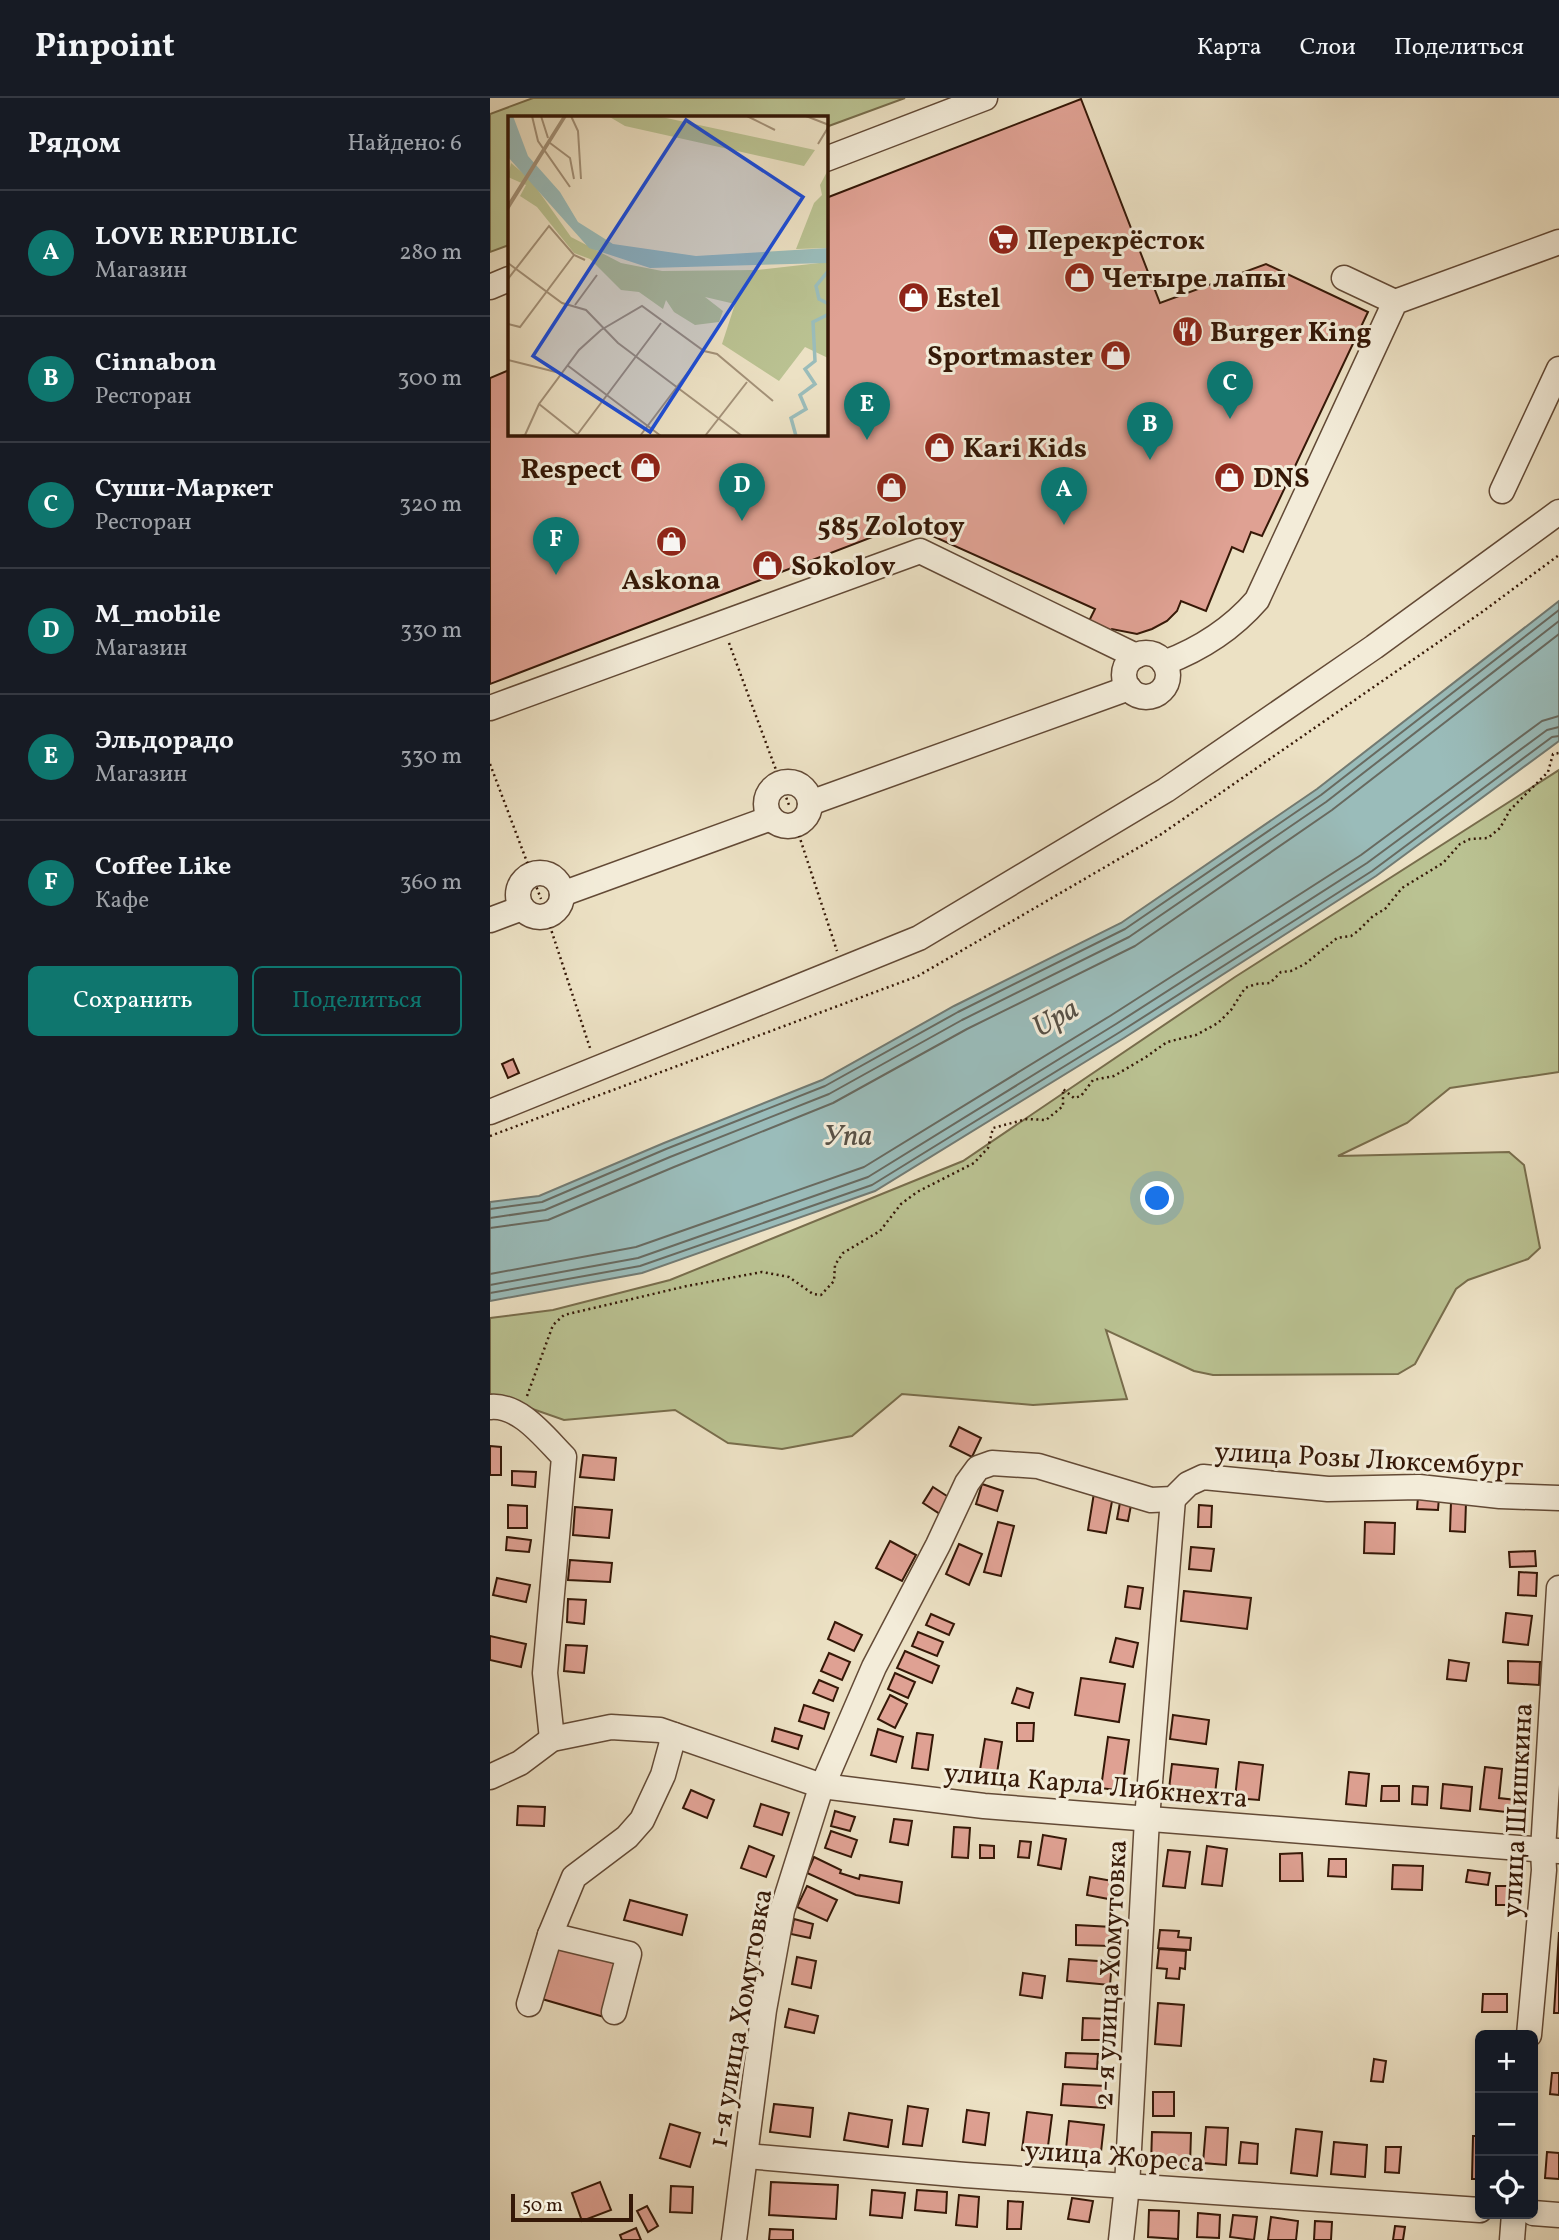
<!DOCTYPE html>
<html lang="ru">
<meta charset="utf-8">
<style>
:root{--surface:#171b24;--page:#20242c;--text:#f1f3f6;--muted:#9ea1a6;--line:#363941;--accent:#0f766e}
body{margin:0;font-family:Vollkorn,serif;background:var(--page);color:var(--text)}
.controls{position:absolute;right:21px;bottom:21px;display:grid;overflow:hidden;border-radius:10px;box-shadow:0 4px 10px #0003}
.controls button{width:63px;height:63px;display:grid;place-items:center;padding:0;border:0;border-bottom:2px solid var(--line);background:var(--surface);color:var(--text);font:35px sans-serif}
.scale{position:absolute;left:21px;bottom:18px;width:122px;box-sizing:border-box;padding-left:7px;border:4px solid #351807;border-top:0;font-size:19px;line-height:24px;white-space:nowrap;color:#351807;-webkit-text-stroke:5px #f3ecd9;paint-order:stroke}
.you{position:absolute;left:668px;top:1101px;width:24px;height:24px;margin:-18px;border:5px solid #fff;border-radius:50%;background:#1a73e8;box-shadow:0 0 0 10px #1a73e833}
.badge{display:grid;place-items:center;width:46px;height:46px;border-radius:50%;background:var(--accent);color:#fff;font-size:23px;font-weight:700}
.pin{position:absolute;translate:-50% -58px;filter:drop-shadow(0 2px 4px #0008)}
.pin::after{content:'';position:absolute;top:37px;width:24px;height:21px;background:inherit;clip-path:polygon(0 0,100% 0,50% 100%)}
.list{margin:0;padding:0;list-style:none}
h2{display:flex;justify-content:space-between;align-items:center;height:91px;margin:0;padding:0 28px;font-size:30px}
h2 small{font-size:23px;font-weight:400;color:var(--muted)}
.list li{display:grid;grid-template-columns:46px 1fr auto;gap:21px;align-items:center;box-sizing:border-box;height:126px;padding:0 28px;border-top:2px solid var(--line)}
.list b{display:block;font-size:26px;white-space:nowrap}
.list p{margin:0;font-size:23px;white-space:nowrap;color:var(--muted)}
.list em{font-size:23px;font-style:normal;color:var(--muted)}
.actions{display:flex;gap:14px;padding:21px 28px}
.actions a{flex:1;padding:16px 0;border:2px solid var(--accent);border-radius:10px;text-align:center;font-size:24px;color:var(--accent)}
.actions .main{background:var(--accent);color:#fff}
.icon{flex:none;width:38px;height:38px;fill:none;stroke:currentColor;stroke-width:2;stroke-linecap:round;stroke-linejoin:round}
.map{position:relative;flex:none;width:1069px;height:2142px;overflow:hidden}
header{display:flex;align-items:center;gap:42px;box-sizing:border-box;height:98px;padding:0 35px;background:var(--surface);border-bottom:2px solid var(--line)}
header strong{font-size:33px}
nav{display:flex;gap:38px;margin-inline-start:auto;font-size:24px}
main{display:flex}
aside{flex:1;background:var(--surface)}
.map>svg:first-child{display:block}
</style>
<header>
<strong>Pinpoint</strong>
<nav><a>Карта</a><a>Слои</a><a>Поделиться</a></nav>
</header>
<main>
<aside>
<h2>Рядом<small>Найдено: 6</small></h2>
<ul class="list">
<li><span class="badge">A</span><div><b>LOVE REPUBLIC</b><p>Магазин</p></div><em>280 m</em></li>
<li><span class="badge">B</span><div><b>Cinnabon</b><p>Ресторан</p></div><em>300 m</em></li>
<li><span class="badge">C</span><div><b>Суши-Маркет</b><p>Ресторан</p></div><em>320 m</em></li>
<li><span class="badge">D</span><div><b>M_mobile</b><p>Магазин</p></div><em>330 m</em></li>
<li><span class="badge">E</span><div><b>Эльдорадо</b><p>Магазин</p></div><em>330 m</em></li>
<li><span class="badge">F</span><div><b>Coffee Like</b><p>Кафе</p></div><em>360 m</em></li>
</ul>
<div class="actions"><a class="main">Сохранить</a><a>Поделиться</a></div>
</aside>
<div class="map">
<svg width="1069" height="2142" viewBox="0 0 1069 2142">
<rect width="100%" height="100%" fill="#ece1c4"/>
<filter id="stains"><feTurbulence type="fractalNoise" baseFrequency=".00286" numOctaves="4"/><feColorMatrix values="0 0 0 0 .2 0 0 0 0 .09 0 0 0 0 .02 0 0 0 .5 -.17"/></filter>
<radialGradient id="worn" r=".72"><stop offset=".6" stop-color="#630" stop-opacity="0"/><stop offset="1" stop-color="#630" stop-opacity=".3"/></radialGradient>
<!-- green -->
<g fill="#bac292" stroke="#786d4c" stroke-width="2">
<path d="M43,0H415L336,29V19H19V147L0,154V16Z"/>
<path d="M1069,672V974L960,990L917,1025L848,1058L1019,1054L1034,1067L1050,1150L1038,1161L978,1182L966,1191L925,1266L908,1276L723,1277L704,1273L616,1232L637,1301L543,1307L412,1296L362,1338L292,1351L238,1345L185,1312L74,1322L0,1296V1220L63,1212L180,1182L473,1063L745,879Z"/>
</g>
<!-- water -->
<path fill="#9abcba" stroke="#727a72" stroke-width="2" d="M1069,503V643L886,778L634,940L385,1093L152,1175L0,1203V1104L49,1098L174,1045L332,982L464,908L631,825L827,691Z"/>
<g fill="none" stroke-linecap="round" stroke-linejoin="round">
<!-- shore -->
<g stroke="#686a60" stroke-width="2">
<path d="M0,1111L52,1104L176,1051L335,988L468,914L635,831L831,697L1069,512"/>
<path d="M0,1120L55,1112L180,1059L339,996L472,922L639,839L836,704L1069,523"/>
<path d="M0,1130L58,1122L184,1069L343,1005L477,931L645,848L842,712L1069,536"/>
<path d="M0,1176L146,1149L374,1069L620,918L871,757L1052,623L1069,618"/>
<path d="M0,1187L148,1160L378,1079L626,926L877,765L1057,632L1069,629"/>
<path d="M0,1195L150,1168L382,1087L630,934L882,773L1062,639L1069,638"/>
</g>
</g>
<!-- building -->
<g fill="#dfa193" stroke="#351807" stroke-width="2">
<path d="M591,1L670,205L776,166L878,214L772,438L761,434L753,454L742,449L716,513L691,503L687,513L677,523L662,531L647,536L622,531L619,536L598,525L605,511L416,426L0,586V280L19,272V336H336V100Z"/>
<path d="M23,961L29,975L18,980L12,966Z"/>
<path d="M469,1329L491,1340L482,1359L460,1348Z"/>
<path d="M0,1348L11,1349V1377H0Z"/>
<path d="M93,1357L126,1360L124,1382L90,1379Z"/>
<path d="M22,1373L46,1374L45,1389L22,1387Z"/>
<path d="M492,1386L513,1393L507,1413L486,1406Z"/>
<path d="M443,1389L460,1400L450,1416L433,1405Z"/>
<path d="M604,1395L623,1398L616,1435L598,1432Z"/>
<path d="M631,1399L642,1402L638,1423L627,1421Z"/>
<path d="M928,1399H949L948,1412L927,1411Z"/>
<path d="M961,1404H976L975,1434L960,1433Z"/>
<path d="M18,1407L37,1408V1430H18Z"/>
<path d="M709,1407L722,1408L721,1429H708Z"/>
<path d="M85,1409L122,1412L119,1440L83,1437Z"/>
<path d="M508,1424L524,1428L511,1478L494,1474Z"/>
<path d="M875,1424L905,1425L904,1456L874,1455Z"/>
<path d="M17,1439L41,1442L39,1454L16,1452Z"/>
<path d="M400,1443L426,1457L412,1483L386,1470Z"/>
<path d="M469,1446L492,1456L479,1487L456,1476Z"/>
<path d="M701,1449L724,1451L721,1473L699,1471Z"/>
<path d="M1045,1453L1046,1468L1020,1469L1019,1454Z"/>
<path d="M80,1462L122,1465L120,1484L78,1482Z"/>
<path d="M1029,1474L1047,1475L1046,1498L1028,1497Z"/>
<path d="M7,1480L40,1487L36,1504L3,1497Z"/>
<path d="M638,1488L653,1490L650,1511L635,1509Z"/>
<path d="M694,1493L761,1500L757,1531L691,1523Z"/>
<path d="M78,1501L96,1502L94,1526L77,1524Z"/>
<path d="M1016,1515L1042,1518L1038,1547L1013,1544Z"/>
<path d="M441,1516L464,1526L459,1537L436,1527Z"/>
<path d="M345,1524L372,1537L364,1553L338,1541Z"/>
<path d="M428,1534L453,1544L447,1558L422,1548Z"/>
<path d="M0,1538L36,1546L31,1569L0,1562Z"/>
<path d="M626,1540L648,1545L643,1569L620,1564Z"/>
<path d="M76,1547L97,1548L94,1575L74,1573Z"/>
<path d="M415,1553L449,1568L442,1585L407,1570Z"/>
<path d="M339,1555L360,1564L352,1582L331,1573Z"/>
<path d="M959,1562L979,1565L976,1583L957,1581Z"/>
<path d="M1018,1563L1050,1564L1049,1587L1018,1585Z"/>
<path d="M405,1575L425,1584L418,1600L398,1591Z"/>
<path d="M591,1580L635,1586L629,1624L585,1617Z"/>
<path d="M329,1582L348,1590L343,1603L323,1595Z"/>
<path d="M527,1590L543,1595L539,1610L522,1605Z"/>
<path d="M400,1597L417,1606L405,1630L388,1621Z"/>
<path d="M314,1607L339,1615L334,1631L309,1623Z"/>
<path d="M683,1617L719,1622L716,1646L680,1641Z"/>
<path d="M527,1625H544L543,1643H527Z"/>
<path d="M285,1630L312,1638L308,1651L282,1643Z"/>
<path d="M388,1631L413,1639L406,1664L381,1657Z"/>
<path d="M427,1635L443,1637L438,1672L422,1670Z"/>
<path d="M618,1639L639,1642L632,1693L611,1690Z"/>
<path d="M495,1641L512,1644L507,1675L490,1672Z"/>
<path d="M749,1664L773,1667L769,1702L745,1700Z"/>
<path d="M682,1666L728,1671L725,1696L679,1691Z"/>
<path d="M995,1669L1012,1671L1009,1700L1035,1703L1034,1716L990,1711Z"/>
<path d="M859,1674L879,1676L876,1708L856,1706Z"/>
<path d="M953,1686L982,1689L980,1713L951,1710Z"/>
<path d="M892,1688H909V1703H891Z"/>
<path d="M923,1688L938,1689L937,1707L922,1706Z"/>
<path d="M201,1692L224,1702L217,1720L193,1710Z"/>
<path d="M271,1706L299,1715L292,1737L264,1728Z"/>
<path d="M28,1708L55,1709L54,1728L27,1727Z"/>
<path d="M345,1713L365,1719L360,1733L341,1728Z"/>
<path d="M404,1721L422,1723L418,1747L400,1744Z"/>
<path d="M464,1729L480,1730L478,1760L462,1759Z"/>
<path d="M341,1733L367,1742L361,1759L335,1750Z"/>
<path d="M553,1737L576,1741L571,1771L548,1767Z"/>
<path d="M530,1743L541,1744L539,1760L528,1759Z"/>
<path d="M490,1747L504,1748V1760H490Z"/>
<path d="M259,1748L284,1758L276,1779L251,1770Z"/>
<path d="M717,1748L737,1751L732,1788L712,1786Z"/>
<path d="M678,1752L700,1754L695,1790L673,1788Z"/>
<path d="M812,1755L813,1783H790V1756Z"/>
<path d="M324,1759L351,1772L350,1775L369,1781L370,1777L412,1784L409,1805L366,1797L317,1775Z"/>
<path d="M839,1761H856V1779L838,1778Z"/>
<path d="M903,1767L933,1768L932,1792L902,1791Z"/>
<path d="M978,1772L1000,1775L998,1787L976,1784Z"/>
<path d="M600,1779L628,1784L624,1802L597,1797Z"/>
<path d="M317,1788L347,1802L337,1823L307,1809Z"/>
<rect x="1006" y="1788" width="14" height="19"/>
<path d="M140,1802L197,1817L192,1837L134,1822Z"/>
<path d="M304,1821L323,1826L320,1840L301,1836Z"/>
<path d="M586,1827L622,1829L621,1848L586,1847Z"/>
<path d="M670,1832L689,1833L688,1839L701,1840L700,1852L668,1850Z"/>
<path d="M1069,1834V1915H1064Z"/>
<path d="M68,1846L130,1864L114,1919L52,1901Z"/>
<path d="M669,1851L696,1853L695,1871L690,1870L689,1881L676,1880L677,1871L667,1870Z"/>
<path d="M307,1859L326,1863L321,1890L302,1886Z"/>
<path d="M579,1861L622,1864L620,1887L577,1883Z"/>
<path d="M533,1875L555,1878L552,1900L530,1897Z"/>
<path d="M993,1896H1017V1914H992Z"/>
<path d="M668,1905L694,1907L691,1948L665,1946Z"/>
<path d="M299,1911L328,1918L324,1935L295,1929Z"/>
<path d="M593,1920L619,1921V1942H592Z"/>
<path d="M576,1955L608,1956L607,1971L575,1969Z"/>
<path d="M884,1961L896,1963L893,1984L881,1983Z"/>
<path d="M1062,1975H1069V1997L1060,1996Z"/>
<path d="M573,1986L616,1988L615,2010L571,2007Z"/>
<rect x="663" y="1994" width="21" height="24"/>
<path d="M284,2006L323,2010L320,2039L280,2034Z"/>
<path d="M418,2008L438,2011L432,2048L413,2046Z"/>
<path d="M477,2012L499,2015L495,2047L473,2044Z"/>
<path d="M537,2014L562,2017L557,2056L532,2052Z"/>
<path d="M359,2015L402,2022L398,2049L354,2042Z"/>
<path d="M579,2023L614,2027L611,2054L576,2051Z"/>
<path d="M180,2026L210,2035L200,2069L170,2060Z"/>
<path d="M716,2029L738,2030L736,2067L713,2065Z"/>
<path d="M806,2031L832,2034L827,2078L801,2075Z"/>
<path d="M662,2034L701,2035L700,2068L661,2067Z"/>
<path d="M983,2038H990V2081H982Z"/>
<path d="M751,2044L768,2046L767,2066L749,2065Z"/>
<path d="M844,2044L877,2047L875,2079L841,2076Z"/>
<path d="M896,2049H911L909,2075L895,2074Z"/>
<path d="M1057,2054L1069,2055V2081L1055,2080Z"/>
<path d="M110,2084L121,2112L92,2123L82,2095Z"/>
<path d="M281,2084L348,2087L346,2121L279,2117Z"/>
<path d="M181,2088L203,2089L202,2115L180,2114Z"/>
<path d="M382,2092L415,2095L412,2120L380,2117Z"/>
<path d="M427,2092L457,2094L456,2115L425,2112Z"/>
<path d="M469,2097L489,2099L487,2129L466,2127Z"/>
<path d="M582,2100L603,2103L599,2124L578,2121Z"/>
<path d="M518,2103L533,2104L531,2131H517Z"/>
<path d="M157,2108L168,2128L158,2134L147,2113Z"/>
<path d="M659,2112L689,2113L688,2141L658,2139Z"/>
<path d="M708,2115L730,2117L729,2140L707,2139Z"/>
<path d="M743,2117L767,2119L764,2142L740,2139Z"/>
<path d="M781,2119L808,2123L806,2142H778Z"/>
<path d="M825,2123L842,2124L841,2142H824Z"/>
<path d="M905,2128L915,2129L913,2142H903Z"/>
<path d="M146,2130L151,2142H132L130,2137Z"/>
<path d="M280,2131L303,2132V2142H279Z"/>
</g>
<g fill="none" stroke-linecap="round" stroke-linejoin="round">
<defs>
<g id="minor">
<path d="M336,61L495,0"/>
<path d="M854,180L905,204"/>
<path d="M0,189L19,181"/>
<path d="M1012,393L1069,271"/>
<circle cx="656" cy="577" r="22"/>
<path d="M674,565C711,551 741,532 767,502L905,204L1069,144"/>
<path d="M0,610L430,453L646,558"/>
<circle cx="298" cy="706" r="22"/>
<path d="M320,705L639,590"/>
<circle cx="50" cy="797" r="22"/>
<path d="M72,796L281,720"/>
<path d="M0,822L32,810"/>
<path d="M0,1014L429,840L676,692L884,549L1069,414"/>
<path d="M0,1309C30,1306 55,1340 74,1359L55,1575L62,1641"/>
<path d="M0,1679L30,1665L62,1641L121,1629L170,1632L332,1688L494,1708L1069,1753"/>
<path d="M60,1837L84,1779L137,1739L152,1722L173,1677L184,1637"/>
<path d="M39,1906L60,1837L139,1856L124,1914"/>
<path d="M1039,1937L1054,1772L1053,1752L1069,1490"/>
<path d="M256,2058L475,2077L990,2112"/>
<path d="M1043,2115L1069,2117"/>
<path d="M244,2142L274,1912L292,1813L329,1696L384,1569L448,1447L477,1385L488,1370L502,1365L548,1368L661,1402L683,1401L698,1386L713,1379L838,1391L929,1389L1010,1398L1069,1400"/>
<path d="M631,2142L637,2088L657,1721L683,1401"/>
<path d="M1022,2142L1024,2116"/>
</g>
</defs>
<!-- minor casing -->
<use href="#minor" stroke="#634a36" stroke-width="27"/>
<!-- path -->
<g stroke="#351807" stroke-width="2.5" stroke-dasharray="2 3.5" stroke-linecap="butt">
<path d="M239,545L299,707"/>
<path d="M0,666L51,801"/>
<path d="M302,716L347,853"/>
<path d="M53,807L100,950"/>
<path d="M0,1038L428,878L670,737L992,514L1069,457"/>
<path d="M37,1298L63,1227L74,1217L197,1188L272,1174L299,1179L323,1196L331,1197L344,1183L345,1167L353,1155L390,1133L411,1106L427,1094L484,1065L498,1050L503,1030L537,1021L556,1022L573,1008V991L584,1000L591,998L603,982L624,978L656,959L677,944L706,937L728,925L741,912L755,890L766,886L780,885L791,874L801,873L815,866L847,840L861,838L868,833L883,818L895,811L912,790L953,765L970,746L980,741L998,740L1010,730L1020,712L1058,674L1063,656L1069,655"/>
</g>
<!-- minor -->
<use href="#minor" stroke="#f3ecd9" stroke-width="24"/>
</g>
<!-- icons -->
<defs>
<symbol id="supermarket-disc" viewBox="-11 -11 22 22"><circle r="9.5" fill="#8f2418" stroke="#f3ecd9"/><path d="M-6-5.5h2.5l.6 2H6L4.5 2H-2.5L-4.4-4H-6ZM-1.5 3.2a1.3 1.3 0 1 0 .1 0ZM3 3.2a1.3 1.3 0 1 0 .1 0Z" fill="#fff"/></symbol>
<symbol id="shop-disc" viewBox="-11 -11 22 22"><circle r="9.5" fill="#8f2418" stroke="#f3ecd9"/><path d="M-5-2.5h2.3a2.7 3.5 0 0 1 5.4 0H5L5.5 6h-11ZM-1.5-2.5h3a1.5 2.3 0 0 0-3 0Z" fill="#fff"/></symbol>
<symbol id="restaurant-disc" viewBox="-11 -11 22 22"><circle r="9.5" fill="#8f2418" stroke="#f3ecd9"/><path d="M-5-6h1v4h1v-4h1v4h1v-4h1v5L-1.5 .5V6h-2V.5L-5-1ZM5-6V6H3V1.5H1.5Q1.5-4 5-6Z" fill="#fff"/></symbol>
</defs>
<g fill-rule="evenodd">
<use href="#supermarket-disc" x="496" y="124" width="35" height="35"/>
<use href="#shop-disc" x="572" y="162" width="35" height="35"/>
<use href="#shop-disc" x="406" y="182" width="35" height="35"/>
<use href="#restaurant-disc" x="680" y="216" width="35" height="35"/>
<use href="#shop-disc" x="608" y="240" width="35" height="35"/>
<use href="#shop-disc" x="432" y="332" width="35" height="35"/>
<use href="#shop-disc" x="138" y="352" width="35" height="35"/>
<use href="#shop-disc" x="722" y="362" width="35" height="35"/>
<use href="#shop-disc" x="384" y="372" width="35" height="35"/>
<use href="#shop-disc" x="164" y="426" width="35" height="35"/>
<use href="#shop-disc" x="260" y="450" width="35" height="35"/>
</g>
<g text-anchor="middle" stroke-width="6" stroke-linejoin="round" paint-order="stroke">
<!-- poi labels -->
<g font-size="28" font-weight="bold" fill="#351807" stroke="#f3ecd9" text-anchor="start">
<text x="537" y="151">Перекрёсток</text>
<text x="612" y="189">Четыре лапы</text>
<text x="446" y="209">Estel</text>
<text x="720" y="243">Burger King</text>
<text x="603" y="267" text-anchor="end">Sportmaster</text>
<text x="473" y="359">Kari Kids</text>
<text x="132" y="380" text-anchor="end">Respect</text>
<text x="763" y="389">DNS</text>
<text x="401" y="437" text-anchor="middle">585 Zolotoy</text>
<text x="301" y="477">Sokolov</text>
<text x="181" y="491" text-anchor="middle">Askona</text>
</g>
<!-- street labels -->
<g font-size="28" fill="#351807" stroke="#f3ecd9">
<text transform="translate(879 1360) rotate(3)" y="10">улица Розы Люксембург</text>
<text transform="translate(606 1686) rotate(5)" y="10">улица Карла Либкнехта</text>
<text transform="translate(1026 1712) rotate(-87)" y="10">улица Шишкина</text>
<text transform="translate(619 1875) rotate(-87)" y="10">2-я улица Хомутовка</text>
<text transform="translate(249 1920) rotate(-80)" y="10">1-я улица Хомутовка</text>
<text transform="translate(625 2057) rotate(4)" y="10">улица Жореса</text>
</g>
<!-- water labels -->
<g font-size="30" font-style="italic" fill="#585146" stroke="#f3ecd9">
<text transform="translate(565 919) rotate(-30)" y="10">Upa</text>
<text x="358" y="1047">Упа</text>
</g>
</g>
<!-- overview -->
<g transform="translate(18 18)">
<rect width="320" height="320" fill="#ece1c4"/>
<path d="M100,0H149L307,34L296,50L117,10ZM3,47L22,63L63,121L113,147L154,155L249,154L320,146V242L297,231L271,265L214,228L227,188L197,181L215,195L211,206L187,209L166,196L158,184L155,193L131,176L113,174L82,143L66,137L29,91L12,80L18,69L0,61ZM320,54V132L288,133L306,87L314,79L312,69Z" fill="#bac292"/>
<path d="M0,0H5L20,40L52,76L70,106L105,128L188,140L320,132V147L142,152L81,132L0,41Z" fill="#9abcba"/>
<path fill="none" stroke="#9abcba" stroke-width="3.5" d="M321,154L308,170L311,183L321,188M288,320L283,302L298,293L292,279L307,268L297,253L307,245L305,206L321,198"/>
<path fill="none" stroke="#a39178" stroke-width="2" d="M24,0L30,25L62,71M33,0L40,22M63,0L70,15L73,63M239,0L267,14M298,0L321,9M42,27L62,42L66,63M310,28L321,10M0,89L56,0M0,93L58,0M0,147L54,187L78,194L110,227L234,320M0,163L41,110L66,139L77,144M67,189L89,159M0,208L12,211L66,139M0,244L52,257M59,249L153,320M31,288L70,319M69,319L153,207M12,320L17,319L31,288L71,234L93,214L134,190L196,235L209,238L265,285M132,320L196,235M197,320L239,266"/>
<path fill="#1d4ed8" fill-opacity="0.15" stroke="#1d4ed8" stroke-width="3.5" d="M178,4L295,81L142,316L25,240Z"/>
<rect width="320" height="320" fill="none" stroke="#351807" stroke-width="3.5"/>
</g>
<rect width="100%" height="100%" filter="url(#stains)"/>
<rect width="100%" height="100%" fill="url(#worn)"/>
</svg>
<div class="controls">
<button>+</button>
<button>−</button>
<button><svg class="icon" aria-label="locate" viewBox="0 0 24 24"><circle cx="12" cy="12" r="6"/><path d="M12 2v4M12 18v4M2 12h4M18 12h4"/></svg></button>
</div>
<div class="scale">50 m</div>
<div class="you"></div>
<div class="pin badge" style="left:574px;top:427px">A</div>
<div class="pin badge" style="left:660px;top:362px">B</div>
<div class="pin badge" style="left:740px;top:321px">C</div>
<div class="pin badge" style="left:252px;top:423px">D</div>
<div class="pin badge" style="left:377px;top:342px">E</div>
<div class="pin badge" style="left:66px;top:477px">F</div>
</div>
</main>
